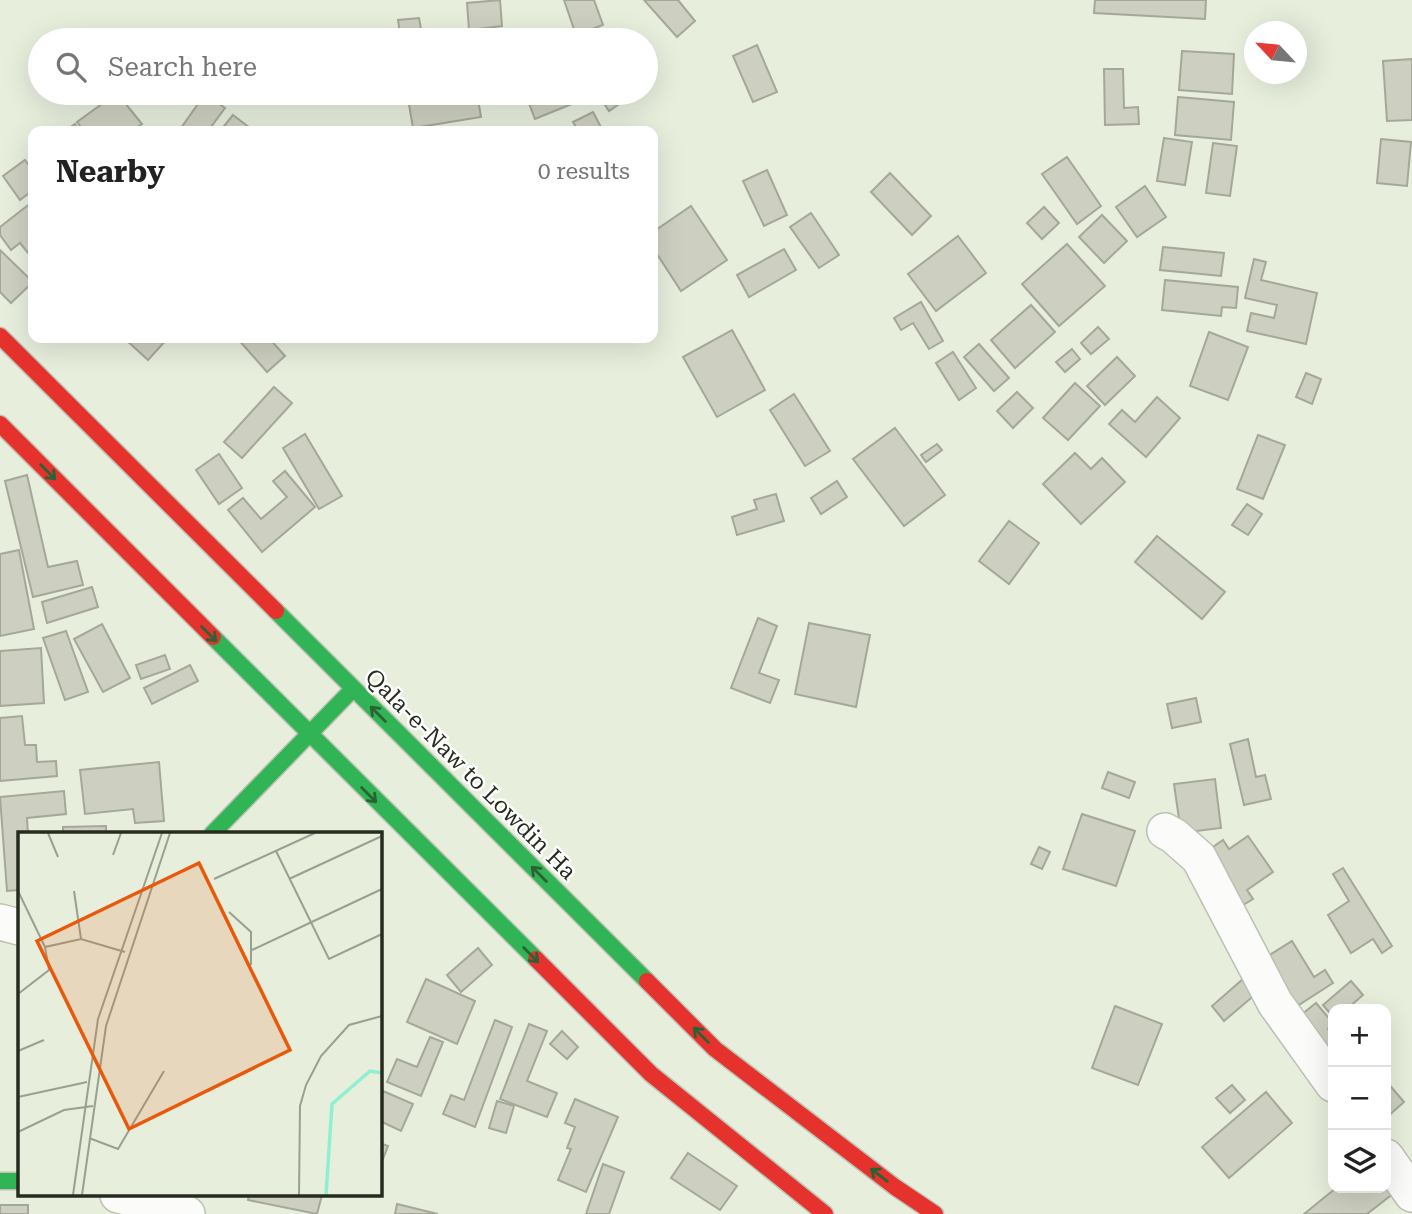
<!DOCTYPE html>
<meta charset="utf-8">
<style>
:root{--surface:#fff;--page:#f6f6f6;--text:#222;--muted:#767676;--line:#e0e0e0}
body{margin:0;font-family:"Roboto Serif",serif;background:var(--page);color:var(--text)}
.controls{position:absolute;right:21px;bottom:21px;display:grid;overflow:hidden;border-radius:14px;box-shadow:0 7px 28px #0002}
.controls button{width:63px;height:63px;display:grid;place-items:center;padding:0;border:0;border-bottom:2px solid var(--line);background:var(--surface);color:var(--text);font:35px sans-serif}
.compass{position:absolute;left:1244px;top:21px;width:63px;height:63px;border-radius:50%;background:var(--surface);box-shadow:0 7px 28px #0002;rotate:296deg}
.list{margin:0;padding:0;list-style:none}
h2{display:flex;justify-content:space-between;align-items:center;height:91px;margin:0;padding:0 28px;font-size:30px}
h2 small{font-size:23px;font-weight:400;color:var(--muted)}
.icon{flex:none;width:38px;height:38px;fill:none;stroke:currentColor;stroke-width:2;stroke-linecap:round;stroke-linejoin:round}
.map{position:relative;flex:none;width:1412px;height:1214px;overflow:hidden}
.search{position:absolute;background:var(--surface);box-shadow:0 7px 28px #0002;left:28px;top:28px;width:630px;height:77px;display:flex;align-items:center;gap:18px;box-sizing:border-box;padding:0 24px;border-radius:38px;color:var(--muted);font-size:26px}
.panel{position:absolute;background:var(--surface);box-shadow:0 7px 28px #0002;left:28px;top:126px;width:630px;height:217px;border-radius:14px}
.map>svg:first-child{display:block}
</style>
<div class="map">
<svg width="1412" height="1214" viewBox="0 0 1412 1214">
<rect width="100%" height="100%" fill="#e7eedc"/>
<!-- building -->
<g fill="#cdcfc0" stroke="#a5a899" stroke-width="2">
<path d="M500,0L502,26L469,30L467,3Z"/>
<path d="M564,0H594L603,25L576,35Z"/>
<path d="M644,0H678L695,21L677,37Z"/>
<path d="M1095,0H1206L1205,19L1094,13Z"/>
<path d="M419,18L423,40H401L398,20Z"/>
<path d="M611,32L614,40H589Z"/>
<path d="M757,45L777,92L753,102L733,56Z"/>
<path d="M1182,51L1234,54L1232,94L1179,90Z"/>
<path d="M1412,59V120L1387,121L1383,61Z"/>
<path d="M1104,69H1123L1124,108L1138,107L1139,124L1105,125Z"/>
<path d="M117,93L142,124L131,131H84L77,122Z"/>
<path d="M145,93H161L151,100Z"/>
<path d="M407,93H477L481,117L413,128Z"/>
<path d="M525,93H593L594,95L535,119Z"/>
<path d="M603,93H635L609,111L599,96Z"/>
<path d="M205,94L225,108L208,131H185L181,128Z"/>
<path d="M1178,97L1234,102L1231,140L1175,135Z"/>
<path d="M593,112L603,131H578L573,122Z"/>
<path d="M233,115L254,131H220Z"/>
<path d="M75,124L80,131H65Z"/>
<path d="M1164,138L1192,142L1185,185L1157,181Z"/>
<path d="M1381,139L1411,142L1407,186L1377,183Z"/>
<path d="M1213,143L1237,146L1230,196L1206,193Z"/>
<path d="M1067,157L1101,206L1077,224L1042,174Z"/>
<path d="M25,160L33,171V190L20,200L3,176Z"/>
<path d="M767,170L787,215L764,226L743,181Z"/>
<path d="M890,173L931,216L912,235L871,192Z"/>
<path d="M1145,186L1166,217L1137,237L1116,207Z"/>
<path d="M32,202L33,203V259L20,243L11,250L0,235V227Z"/>
<path d="M691,206L727,260L681,291L653,248V232Z"/>
<path d="M1044,207L1059,223L1042,239L1027,223Z"/>
<path d="M811,213L839,255L819,268L790,227Z"/>
<path d="M1102,215L1127,241L1104,263L1079,237Z"/>
<path d="M958,236L986,273L936,311L908,274Z"/>
<path d="M1067,244L1105,286L1059,326L1022,284Z"/>
<path d="M1163,247L1224,253L1221,276L1160,270Z"/>
<path d="M784,249L796,270L749,297L737,275Z"/>
<path d="M0,250L33,282L11,303L0,292Z"/>
<path d="M1254,259L1266,262L1261,280L1317,293L1306,344L1247,331L1251,313L1274,318L1277,305L1245,298Z"/>
<path d="M1165,280L1238,287L1236,308L1222,307L1221,316L1162,310Z"/>
<path d="M921,302L943,341L929,349L913,323L901,330L894,318Z"/>
<path d="M1031,305L1055,332L1015,368L991,340Z"/>
<path d="M1098,327L1109,339L1091,354L1081,343Z"/>
<path d="M732,330L765,390L717,417L683,357Z"/>
<path d="M1209,332L1248,347L1228,400L1190,386Z"/>
<path d="M124,338H168L148,360Z"/>
<path d="M237,338H269L285,356L267,372Z"/>
<path d="M979,344L1009,378L994,391L964,357Z"/>
<path d="M1072,349L1080,359L1065,372L1056,362Z"/>
<path d="M953,352L976,388L959,400L936,363Z"/>
<path d="M1117,357L1135,376L1105,405L1087,386Z"/>
<path d="M1306,373L1321,379L1312,404L1296,397Z"/>
<path d="M1075,383L1100,406L1068,440L1043,418Z"/>
<path d="M274,387L292,403L242,458L224,442Z"/>
<path d="M1017,392L1033,408L1013,428L997,411Z"/>
<path d="M794,394L830,451L805,466L770,410Z"/>
<path d="M1157,397L1180,418L1146,457L1109,424L1122,410L1135,422Z"/>
<path d="M895,428L945,495L904,526L853,459Z"/>
<path d="M305,434L342,496L319,509L283,448Z"/>
<path d="M1258,435L1285,445L1263,499L1237,489Z"/>
<path d="M937,444L942,450L926,462L921,455Z"/>
<path d="M1075,453L1091,469L1102,458L1125,482L1081,524L1043,484Z"/>
<path d="M219,454L242,488L219,504L196,470Z"/>
<path d="M285,471L315,507L262,552L228,510L243,498L261,519L287,497L273,481Z"/>
<path d="M27,475L48,567L77,561L83,585L33,597L5,481Z"/>
<path d="M837,481L847,497L821,514L811,498Z"/>
<path d="M776,494L784,521L737,535L732,517L757,509L754,500Z"/>
<path d="M1247,504L1262,514L1248,535L1232,525Z"/>
<path d="M1009,521L1039,543L1009,584L979,561Z"/>
<path d="M1157,536L1225,592L1202,619L1135,562Z"/>
<path d="M19,550L34,629L0,636V554Z"/>
<path d="M92,587L98,607L47,623L42,602Z"/>
<path d="M758,618L777,626L759,673L779,680L770,703L731,688Z"/>
<path d="M809,623L870,635L856,707L795,694Z"/>
<path d="M102,624L130,678L103,692L74,639Z"/>
<path d="M66,631L88,692L65,700L43,638Z"/>
<path d="M41,648L44,703L0,706V651Z"/>
<path d="M165,655L170,669L141,679L136,665Z"/>
<path d="M190,665L198,681L152,704L144,688Z"/>
<path d="M1196,698L1201,722L1172,728L1167,704Z"/>
<path d="M22,716L25,745H36L37,762L56,761L57,776L0,781V718Z"/>
<path d="M1248,739L1256,777L1265,775L1271,799L1244,805L1230,744Z"/>
<path d="M159,762L164,821L135,823L133,809L85,814L80,770Z"/>
<path d="M1108,772L1135,782L1129,798L1102,788Z"/>
<path d="M1215,779L1221,828L1181,833L1174,784Z"/>
<path d="M64,791L66,814L27,818L28,834H19V890L7,891L0,797Z"/>
<path d="M1082,814L1135,831L1116,886L1063,869Z"/>
<path d="M106,826V834H63V827Z"/>
<path d="M1248,836L1273,872L1247,890L1253,899L1240,907L1203,854L1223,840L1229,849Z"/>
<path d="M1039,847L1050,852L1042,869L1031,864Z"/>
<path d="M1343,868L1392,946L1382,953L1373,939L1351,953L1328,915L1349,901L1333,874Z"/>
<path d="M1292,941L1314,977L1325,970L1333,983L1291,1010L1260,961Z"/>
<path d="M478,948L492,965L461,992L447,975Z"/>
<path d="M1251,972L1264,987L1224,1021L1212,1006Z"/>
<path d="M426,979L475,1001L457,1044L407,1022Z"/>
<path d="M1351,981L1363,995L1347,1009H1333V1017L1323,1005Z"/>
<path d="M1316,1003L1333,1023L1328,1029L1333,1036V1071L1291,1023Z"/>
<path d="M1115,1006L1162,1024L1138,1085L1092,1068Z"/>
<path d="M495,1020L512,1027L475,1127L443,1114L451,1095L464,1100Z"/>
<path d="M529,1024L547,1031L527,1081L557,1093L547,1117L500,1099Z"/>
<path d="M562,1031L578,1047L567,1059L550,1044Z"/>
<path d="M430,1037L443,1042L421,1096L387,1082L397,1059L417,1067Z"/>
<path d="M1386,1081L1404,1102L1386,1118Z"/>
<path d="M1232,1085L1245,1100L1230,1113L1216,1098Z"/>
<path d="M383,1091L413,1104L401,1131L380,1121V1099Z"/>
<path d="M1266,1092L1292,1123L1229,1178L1202,1147Z"/>
<path d="M575,1099L618,1117L586,1192L558,1180L571,1149L567,1148L575,1127L565,1123Z"/>
<path d="M497,1101L514,1106L506,1133L489,1128Z"/>
<path d="M380,1143L388,1146L380,1167Z"/>
<path d="M688,1153L737,1186L720,1210L671,1178Z"/>
<path d="M603,1164L624,1172L609,1214H586Z"/>
<path d="M1386,1172L1399,1189L1367,1214H1304L1336,1188H1386Z"/>
<path d="M249,1195H322L317,1214L248,1200Z"/>
<path d="M397,1204L438,1214H395Z"/>
<rect x="0" y="1205" width="28" height="9"/>
</g>
<g fill="none" stroke-linecap="round" stroke-linejoin="round">
<defs>
<g id="street">
<path d="M1165,831L1174,836L1199,858L1275,1003L1333,1084"/>
<path d="M0,922L19,927"/>
<path d="M1386,1157L1412,1194"/>
<path d="M118,1195L179,1209L187,1214"/>
</g>
<g id="fast">
<path d="M276,611L647,981"/>
<path d="M213,637L536,959"/>
<path d="M212,834L353,689"/>
<path d="M0,1181H19"/>
</g>
<g id="jam">
<path d="M0,336L276,611"/>
<path d="M0,424L213,637"/>
<path d="M536,959L651,1074L825,1214"/>
<path d="M647,981L715,1049L895,1187L935,1214"/>
</g>
</defs>
<!-- street casing -->
<use href="#street" stroke="#bcc1b4" stroke-width="38"/>
<!-- fast casing -->
<use href="#fast" stroke="#bcc1b4" stroke-width="19"/>
<!-- jam casing -->
<use href="#jam" stroke="#bcc1b4" stroke-width="19"/>
<!-- street -->
<use href="#street" stroke="#fbfcfa" stroke-width="35"/>
<!-- fast -->
<use href="#fast" stroke="#30b455" stroke-width="16"/>
<!-- jam -->
<use href="#jam" stroke="#e5322d" stroke-width="16"/>
</g>
<!-- one-way arrows -->
<defs><path id="oneway-shaft" d="M-6 0H5M1.5-3L5.5 0L1.5 3" fill="none" stroke-width="1.6" stroke-linecap="round" stroke-linejoin="round" transform="scale(1.75)"/></defs>
<g stroke="#2b6235">
<use href="#oneway-shaft" transform="translate(48 472) rotate(45)"/>
<use href="#oneway-shaft" transform="translate(209 634) rotate(45)"/>
<use href="#oneway-shaft" transform="translate(378 714) rotate(-135)"/>
<use href="#oneway-shaft" transform="translate(369 795) rotate(45)"/>
<use href="#oneway-shaft" transform="translate(539 874) rotate(-135)"/>
<use href="#oneway-shaft" transform="translate(531 955) rotate(45)"/>
<use href="#oneway-shaft" transform="translate(701 1035) rotate(-135)"/>
<use href="#oneway-shaft" transform="translate(879 1175) rotate(-142)"/>
</g>
<g text-anchor="middle" stroke-width="5" stroke-linejoin="round" paint-order="stroke">
<!-- street labels -->
<g font-size="23" fill="#272b1f" stroke="#fff">
<text transform="translate(471 774) rotate(45)" y="8">Qala-e-Naw to Lowdin Ha</text>
</g>
</g>
<!-- overview -->
<g transform="translate(18 832)">
<rect width="364" height="364" fill="#e7eedc"/>
<path fill="none" stroke="#8fefd2" stroke-width="3.5" d="M308,363L314,272L352,239L364,241"/>
<path fill="none" stroke="#9aa090" stroke-width="2" d="M30,1L40,25M258,19L311,127L364,102M95,23L103,1M196,47L297,1M271,47L364,4M0,59L27,115L63,107L107,120M56,59L63,107M211,80L233,100V133M234,118L364,57M0,162L31,138L27,115M0,219L26,208M0,265L69,250M0,300L46,278L75,274M71,306L100,317L146,239M55,363L80,187L144,1M64,363L88,194L152,1M281,363L282,274L288,253L303,224L331,193L364,184"/>
<path fill="#e8590c" fill-opacity="0.15" stroke="#e8590c" stroke-width="3.5" d="M181,31L272,218L111,297L19,109Z"/>
<rect width="364" height="364" fill="none" stroke="#272b1f" stroke-width="3.5"/>
</g>
</svg>
<div class="controls">
<button>+</button>
<button>−</button>
<button><svg class="icon" aria-label="layers" viewBox="0 0 24 24"><path d="M12 4l9 5-9 5-9-5zM3 14l9 5 9-5"/></svg></button>
</div>
<svg class="compass" viewBox="-18 -18 36 36"><path d="M0-13l5 13h-10z" fill="#e53935"/><path d="M0 13l5-13h-10z" fill="#767676"/></svg>
<div class="search"><svg class="icon" aria-label="search" viewBox="0 0 24 24"><circle cx="10" cy="10" r="6"/><path d="M15 15l6 6"/></svg>Search here</div>
<section class="panel">
<h2>Nearby<small>0 results</small></h2>
<ul class="list">
</ul>
</section>
</div>
